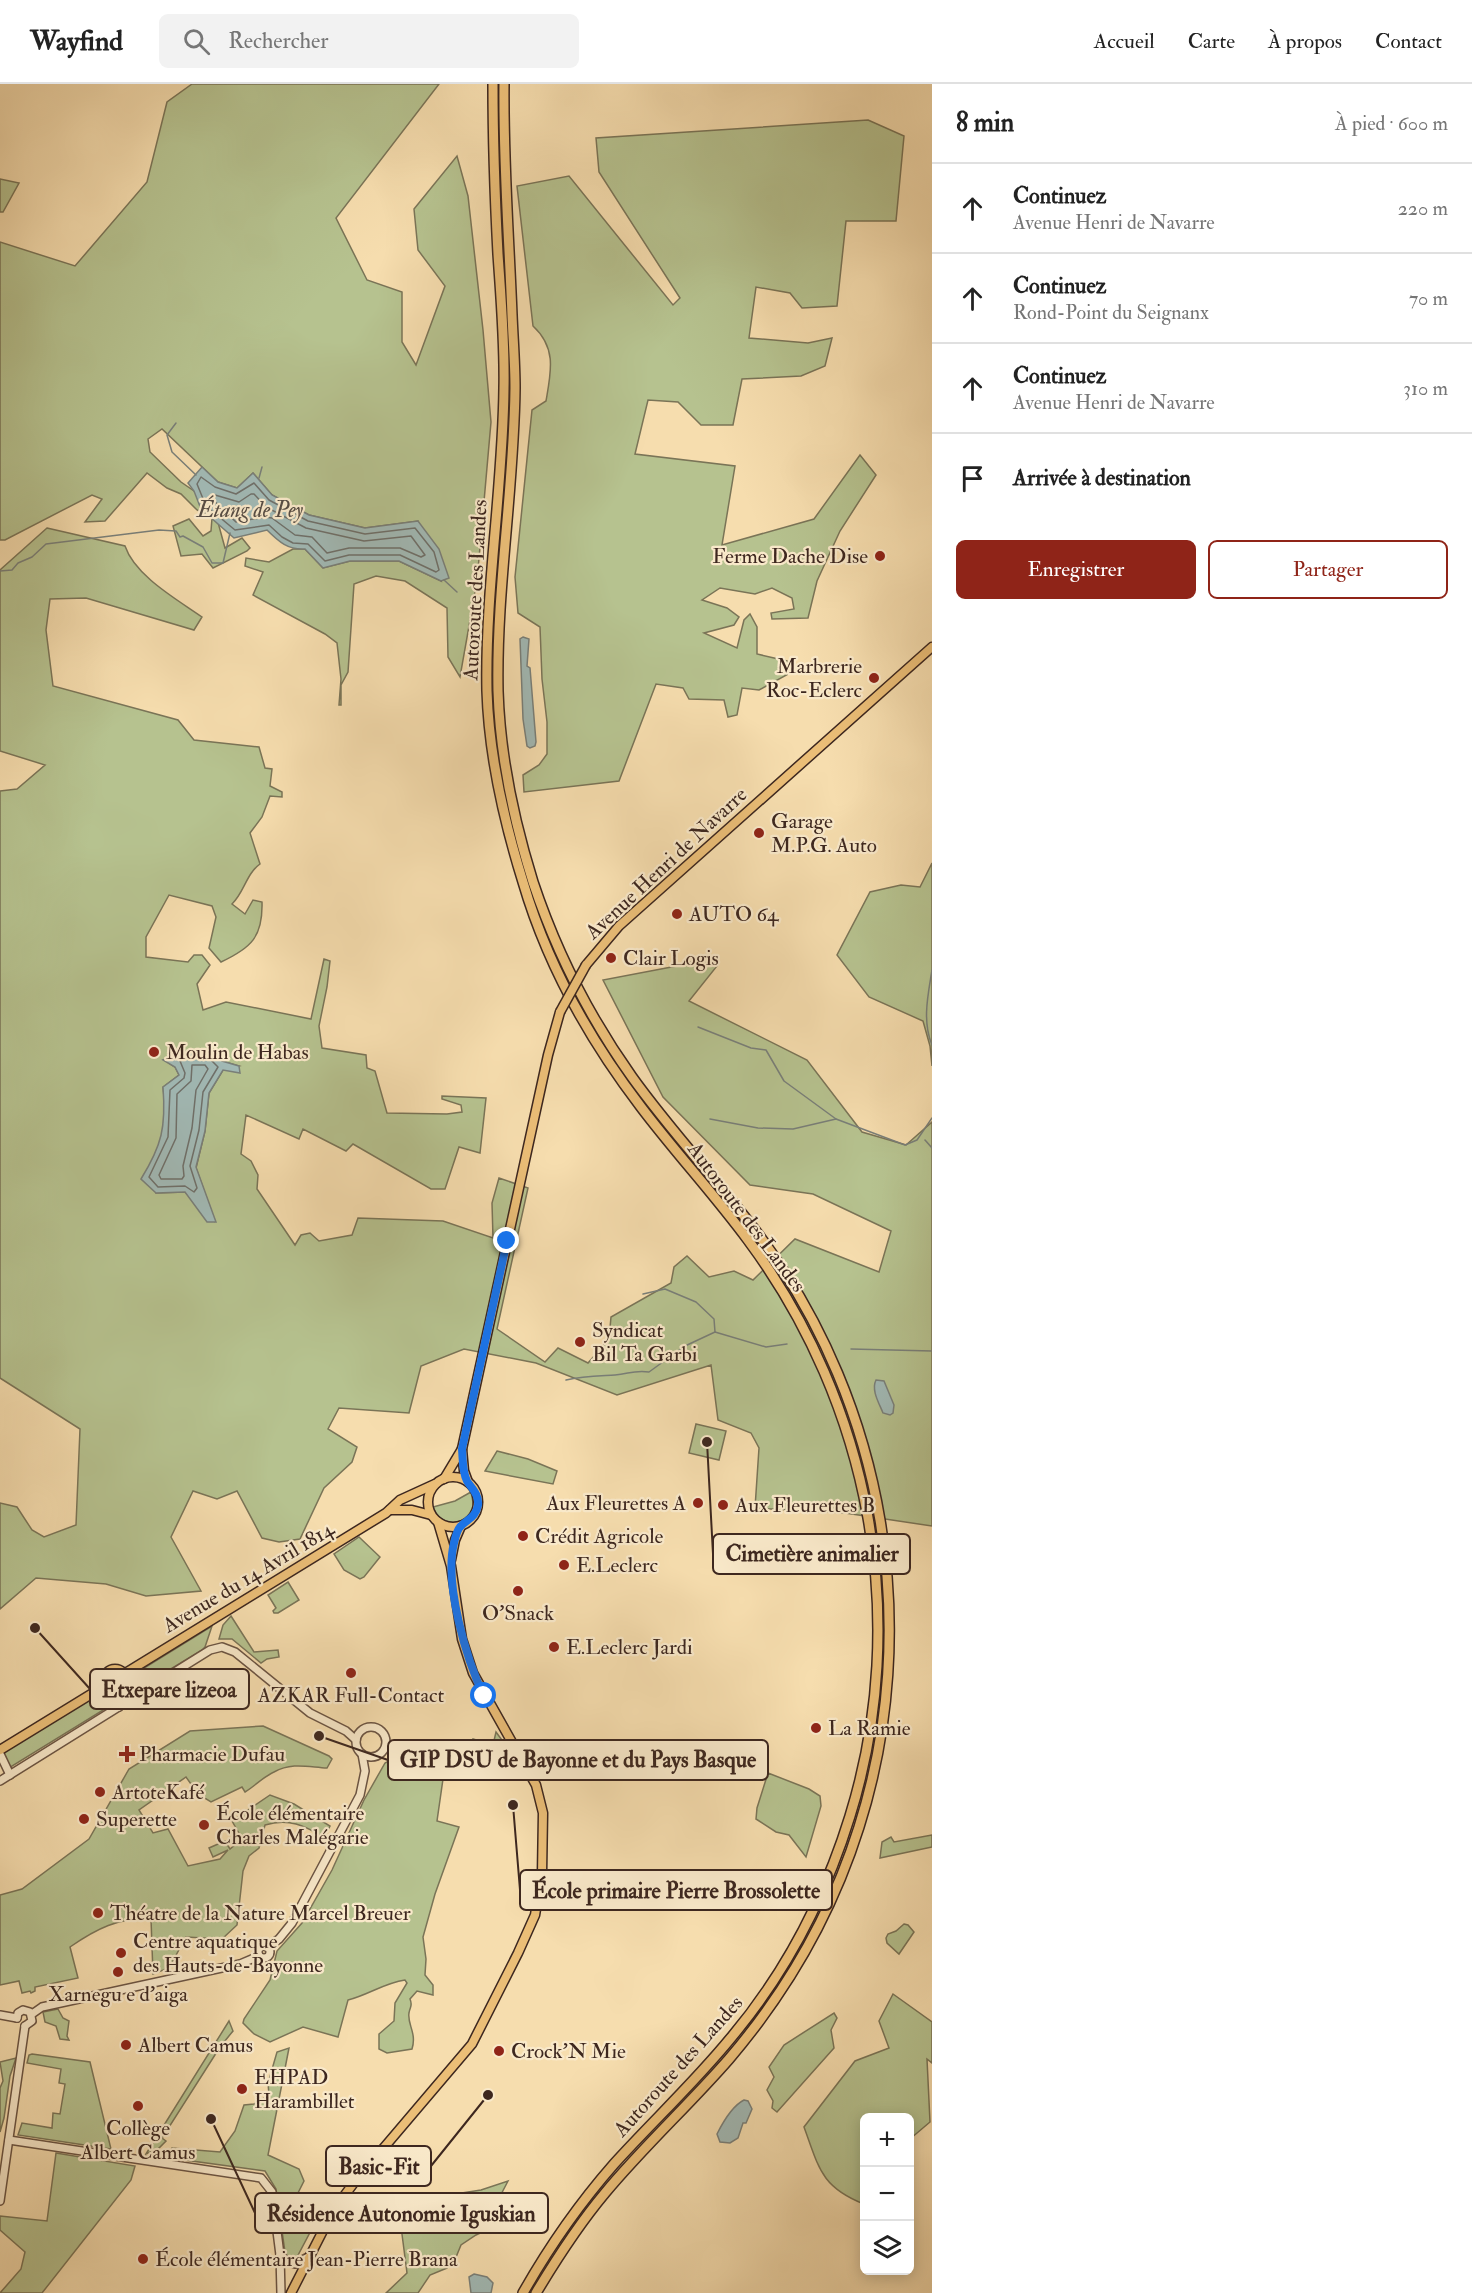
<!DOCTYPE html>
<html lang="fr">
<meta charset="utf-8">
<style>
:root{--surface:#fff;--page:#f2f2f2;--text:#222;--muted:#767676;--line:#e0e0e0;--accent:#8f2418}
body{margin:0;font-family:"IM FELL Double Pica",serif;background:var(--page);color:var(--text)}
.controls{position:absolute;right:18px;bottom:18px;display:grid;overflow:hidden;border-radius:9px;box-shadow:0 3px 15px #0003}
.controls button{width:54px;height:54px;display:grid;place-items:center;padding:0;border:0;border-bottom:2px solid var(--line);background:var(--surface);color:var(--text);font:30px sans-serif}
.stop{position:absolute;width:18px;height:18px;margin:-14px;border:4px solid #1a73e8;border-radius:50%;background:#fff}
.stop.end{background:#1a73e8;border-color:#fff;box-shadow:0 2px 6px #0008}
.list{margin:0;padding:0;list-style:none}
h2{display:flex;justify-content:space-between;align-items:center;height:78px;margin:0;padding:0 24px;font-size:26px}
h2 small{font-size:20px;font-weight:400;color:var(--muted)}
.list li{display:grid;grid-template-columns:39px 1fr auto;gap:18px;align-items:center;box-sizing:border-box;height:90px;padding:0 24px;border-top:2px solid var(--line)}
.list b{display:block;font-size:22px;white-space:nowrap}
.list p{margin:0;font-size:20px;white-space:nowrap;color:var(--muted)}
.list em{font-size:20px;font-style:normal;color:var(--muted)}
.actions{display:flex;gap:12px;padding:18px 24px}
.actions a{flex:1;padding:14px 0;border:2px solid var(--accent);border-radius:9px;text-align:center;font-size:21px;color:var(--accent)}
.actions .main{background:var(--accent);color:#fff}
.icon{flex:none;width:33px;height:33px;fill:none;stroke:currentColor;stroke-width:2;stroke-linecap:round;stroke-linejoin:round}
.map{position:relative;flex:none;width:932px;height:2209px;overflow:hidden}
header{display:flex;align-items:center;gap:36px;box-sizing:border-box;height:84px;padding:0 30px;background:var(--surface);border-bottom:2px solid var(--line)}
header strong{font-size:28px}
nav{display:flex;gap:33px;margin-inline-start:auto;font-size:21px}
.search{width:420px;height:54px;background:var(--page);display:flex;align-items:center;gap:15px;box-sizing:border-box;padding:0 21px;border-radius:9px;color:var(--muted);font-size:22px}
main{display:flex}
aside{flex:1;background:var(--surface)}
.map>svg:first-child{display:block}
</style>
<header>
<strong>Wayfind</strong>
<div class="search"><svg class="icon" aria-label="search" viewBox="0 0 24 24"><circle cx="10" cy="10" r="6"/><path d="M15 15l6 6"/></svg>Rechercher</div>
<nav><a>Accueil</a><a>Carte</a><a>À propos</a><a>Contact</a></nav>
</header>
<main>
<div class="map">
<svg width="932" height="2209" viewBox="0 0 932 2209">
<rect width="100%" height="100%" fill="#f6ddae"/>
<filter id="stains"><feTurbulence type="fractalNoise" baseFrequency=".00333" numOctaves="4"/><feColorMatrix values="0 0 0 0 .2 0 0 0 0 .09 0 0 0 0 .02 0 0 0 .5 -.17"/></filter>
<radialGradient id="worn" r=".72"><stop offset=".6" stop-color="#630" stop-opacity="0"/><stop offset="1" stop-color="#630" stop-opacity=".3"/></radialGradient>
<!-- green -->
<g fill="#b6c28f" stroke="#7a7457" stroke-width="1.5" fill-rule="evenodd">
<path d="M192,0H439L336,134L367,196L402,208V258L416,281L445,202L418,166L414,125L457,72L468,112L483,246L491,338L477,497L460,593L448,573L447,524L405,497L376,492L354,500L348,588L341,601V621H339L341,595L337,559L325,550L253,511L263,488L245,482L246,474L269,478L293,465H305L323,484L350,477H399L441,497L418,437L365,444L309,431L272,411L253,389L237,404L218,398L162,345L148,355L150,368L181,398L194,407L216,431L225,464L242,454L250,464L247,467L213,484L202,470L181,472L173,442L189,435L203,452L211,447L212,434L197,426L181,410L167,404L147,389L105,437L85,438L102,415L92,411L5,456H0V158L75,182L147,98L167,18Z"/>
<path d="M868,36L904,52L896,137H846L837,222L802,224L790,209L756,203L749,254L808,259L832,254L825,282L801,292L742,295L733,341H701L678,318L648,316L635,370L735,382L722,461L814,435L860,371L876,391L840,447L817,497L808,534L772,535L771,529L794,525L792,514L772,504L755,510L720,504L702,516L727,524L739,533L734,541L704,549L737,564L744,536L750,530L757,543V570L787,577L792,588L759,606L742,604L737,631L728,633L724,616L689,615L683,604L656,600L619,697L524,708L523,691L539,681L547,670V638L542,595L540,543L518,529L515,493L532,326L546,317C551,288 557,264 533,242L517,102L569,92L673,221L680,214L599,88L596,54Z"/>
<path d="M0,95L19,99L3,128H0Z"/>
<path d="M47,444L125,462C135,492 178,516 202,533L194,546L86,514L50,515L46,546L53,602L178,636L194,656L259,663L265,684L272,685L270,702L282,708V713L270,712L262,733L250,749L260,780C246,790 244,809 232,820L245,830L253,816L262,818C263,853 251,864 221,878L209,864L216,833L212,822L169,811L146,853V873L188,878L194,871H202L210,881L197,900L203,926L226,918L311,935L324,875L330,877L327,903L319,942L322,964L366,971L367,984L375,987L387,1029L447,1030L462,1028L461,1021L442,1015V1012L486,1014L480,1069L459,1063L445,1105H431L353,1060L346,1067L303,1045L299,1055L246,1031L241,1070L251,1077L258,1091L257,1105L295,1161L301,1151L310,1149L319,1157L352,1151L358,1134L443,1137L493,1154L492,1119L499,1094L528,1104L497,1245L545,1278L558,1264L588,1279L609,1255L611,1233L671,1199L674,1183L687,1172L709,1193L734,1187L753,1196L795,1155L879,1188L891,1147L813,1110L750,1101L663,1013L603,896L682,881L705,873L717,882L689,917L807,976L862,1048L906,1061L932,1038V1442L845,1429L755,1424L759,1364L751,1349L718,1336L711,1281L617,1311L536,1279L464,1265L421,1282L409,1329L339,1324L328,1345L357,1363L352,1378L324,1404L300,1455L279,1458L262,1454L237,1407L217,1415L193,1407L171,1453L201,1507L146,1512L106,1500L36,1494L0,1525V1419L17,1423L32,1446L44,1453L76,1441L80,1345L0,1294V707L17,705L45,681L0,667V486ZM210,967L222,977L239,982L223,986L209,1009L205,1047L196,1084L215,1138L185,1108L156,1109L153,1075L163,1051L165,1023L163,1003L179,991L175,983L164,976Z"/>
<path d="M932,779V982L930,962L923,937L869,913L837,871L870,808L901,801L920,803Z"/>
<path d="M696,1340L726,1347L719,1376L689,1369Z"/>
<path d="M497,1367L528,1375L557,1387L553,1400L485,1387Z"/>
<path d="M471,1408L474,1423C467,1443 440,1444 433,1423L455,1417Z"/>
<path d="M359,1453L380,1473L364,1493L360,1495L344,1486L334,1470Z"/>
<path d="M288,1498L299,1516L278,1529H274L273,1527L276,1524L268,1511Z"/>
<path d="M231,1532L254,1568L278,1566L279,1573L267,1575L261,1579L232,1555H219L223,1541Z"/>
<path d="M212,1542L205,1563L202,1566L138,1605L132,1597L136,1589Z"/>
<path d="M99,1610H108L113,1620L9,1684L3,1670L4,1667Z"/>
<path d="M263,1642L329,1672L332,1675L327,1684C308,1683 292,1678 274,1688C263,1693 255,1702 245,1708L242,1703L211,1718L198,1710L186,1693L139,1726L153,1749L168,1745L188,1782L220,1775L228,1766L213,1773L209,1764L225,1757L230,1765L237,1759L240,1751L232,1737L270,1711L294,1720L330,1742L324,1754C305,1741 288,1734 265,1741L259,1764L249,1772L243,1787L237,1841L222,1855L186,1853L169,1884L153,1890L151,1835C119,1833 96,1845 70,1863L78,1894L35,1903V1907L31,1909L30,1907L22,1909L19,1897L0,1901V1811L22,1805L89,1755L129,1685L190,1647Z"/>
<path d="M496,1648L510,1667L502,1677L470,1670L473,1655L493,1661Z"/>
<path d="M396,1673L443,1678V1695L437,1737L459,1743L435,1810L423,1853L426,1875L425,1891L433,1901V1911L417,1907L410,1915C413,1922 410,1922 409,1929C407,1940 417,1949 412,1965L387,1969L379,1965V1950L394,1937L395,1919L407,1899L405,1896C384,1899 368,1911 348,1916L338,1953L303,1943L270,1958L254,1950L243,1939L244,1935L270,1896L277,1867L302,1839L332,1786L364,1716L385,1679Z"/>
<path d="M768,1689L809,1705L820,1712L821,1722L806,1773L789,1751L776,1748L756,1735L757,1724Z"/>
<path d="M932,1751V1763L880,1774L882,1758L891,1753L894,1758Z"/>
<path d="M904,1840L908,1841L914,1848L899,1870L887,1859L886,1854L888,1850L896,1847Z"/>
<path d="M893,1910L932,1938V1979L927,1975L930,2038L910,2055V2034H864V2120C821,2103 819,2084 804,2043L855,1977L889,1964L879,1937Z"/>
<path d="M58,1925L63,1934L69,1937L67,1952L69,1956L60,1955L56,1942L45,1938L43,1928Z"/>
<path d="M834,1929L837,1934L831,1946L834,1964L777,2028L772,2024L773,2017L767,2006L774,1993L769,1983L784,1961Z"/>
<path d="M229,1937L233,1947L220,1963L162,2054L166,2057L158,2065L146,2070Z"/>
<path d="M289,1964L268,2071L299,2085L304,2097L295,2115L296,2133L315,2139L297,2173L288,2174L285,2168L276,2105L265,2087L170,2074L172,2064L220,2068L235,2047L244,2021L254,2020L269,2011L268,1999L277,1968Z"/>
<path d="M32,1970L90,1978L111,2065L18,2051L22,2039L52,2044L53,2029L60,2030L65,2000L59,1999L61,1985L27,1979L29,1971Z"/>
<path d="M16,1974L10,1992L4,2034L0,2048V2004L3,1997L0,1978Z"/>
<path d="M56,2069L135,2082L131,2096L42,2209H0L21,2185L25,2168L0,2146V2132L47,2137Z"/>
<path d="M508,2097L495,2122L498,2130L512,2128L517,2132L476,2151L461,2161L454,2178L447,2184L430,2191L418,2209H386L407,2189L399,2127L423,2115L481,2106Z"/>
</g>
<!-- water -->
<g fill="#a1b9b5" stroke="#797f79" stroke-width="1.5">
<path d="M202,383L218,398L237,404L253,389L272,411L309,431L365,444L418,437L439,465L449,494L441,497L399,477H350L323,484L305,465C288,466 279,458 267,446L234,454L201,425L194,407L188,399Z"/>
<path d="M523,553L529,555L527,582L530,584L536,658L535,662L530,664L527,662L523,635L520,555Z"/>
<path d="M188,967H210L222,977L239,982L240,989L223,986L209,1009L205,1047L196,1083L216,1138H207L185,1108L156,1109L141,1095C162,1061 166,1043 163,1003L179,991L175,983L163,976Z"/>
<path d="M876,1296L884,1297L894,1321L893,1329L890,1331L883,1329C879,1319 871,1306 876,1296Z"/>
<path d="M744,2016L748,2017L752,2025L746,2039H743L738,2054L730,2059L720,2058L717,2050C723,2038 732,2022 744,2016Z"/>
<path d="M474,2190L487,2193L493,2199L491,2209H471L469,2193Z"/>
</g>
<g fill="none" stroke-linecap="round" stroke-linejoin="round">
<!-- shore -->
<g stroke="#6f706a" stroke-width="1.5">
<path d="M201,393L215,403L236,410L254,399L269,416L308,437L365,450L415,444L434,468L439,486L436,488L400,471H349L325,477L308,460L293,459L282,453L269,441L235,446L206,422L197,400Z"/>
<path d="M251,410H254L266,423L306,444L364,457L411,452L425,471L421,473L400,464H349L327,469L312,453L295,451L272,434L265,433L236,438L211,414L215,411L239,418Z"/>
<path d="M189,973H208L218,983L203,1008L199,1046L190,1082L197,1104L194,1108L185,1102L158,1103L149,1093L168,1053L170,1006L184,994L185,989L180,977Z"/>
<path d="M192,981H205L208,985L196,1006L192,1044L183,1082L184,1092L182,1095H161L159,1091L176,1054L177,1010L191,997Z"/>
</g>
<!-- stream -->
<g stroke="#797f79" stroke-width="1.5">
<path d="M176,339L167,351L172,368L196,391"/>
<path d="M259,394L262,383"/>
<path d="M0,487L12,486L18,479L32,473L46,460L159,446L176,447L180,453L183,452L203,463L212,479H223L230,449"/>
<path d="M444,496L457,508"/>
<path d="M932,886C928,911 922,937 932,961"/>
<path d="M698,943L751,964L766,966L784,997L836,1035"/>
<path d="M710,1035L758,1044L793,1045L836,1035L905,1061L917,1056L932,1034"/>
<path d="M925,1056L932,1064"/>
<path d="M643,1210L665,1205L696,1218L714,1235L715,1248"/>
<path d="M851,1265L932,1267"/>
<path d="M566,1296C583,1292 598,1292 615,1291C629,1290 633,1286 649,1288L685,1262L715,1248L766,1263L787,1260"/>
</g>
<defs>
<g id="minor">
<path d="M127,1598L137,1612"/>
<path d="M111,1607L119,1623"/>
<circle cx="371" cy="1658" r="15"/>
<path d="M0,1670L10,1691"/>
<path d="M0,1697L210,1566L222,1563L235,1568L310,1629L346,1647L356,1656"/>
<circle cx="264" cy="1868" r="6"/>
<path d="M267,1863L279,1855L292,1839L360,1711L365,1687L362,1670"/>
<path d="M32,1930L42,1923L240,1880L259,1872"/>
<path d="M0,1931L17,1934"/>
<path d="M17,1934L18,1929L23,1926L30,1928L32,1937L25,1942"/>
<path d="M9,2056L261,2094L272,2108L280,2171L281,2209"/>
<path d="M0,2117L25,1942"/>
<path d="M280,2171L288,2178L295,2180L308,2173"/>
</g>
<g id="major">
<path d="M586,881L619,842L932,563"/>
<circle cx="453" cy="1418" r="25"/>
<path d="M444,1395L462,1365"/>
<path d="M468,1398L464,1387L462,1365L548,971L560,928"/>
<path d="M390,1426H412L431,1431"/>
<path d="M451,1476L455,1456L461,1442"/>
<circle cx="115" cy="1596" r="11"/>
<path d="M124,1590L386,1429L400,1416L435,1400"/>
<path d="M0,1666L106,1601"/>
<path d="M291,2209L333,2127L353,2100L472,1960L518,1869L535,1831L542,1790L543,1729L536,1701L473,1589L462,1555L451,1482L438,1438"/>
</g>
<g id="highway">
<path d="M493,0C493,57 495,113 498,170C501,214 505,259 504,304C503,405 485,506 487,607C489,672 504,737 523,798C547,880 589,955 641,1023C675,1068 714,1110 748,1156C870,1320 911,1535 850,1732C825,1813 785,1890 730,1955C694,1999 652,2038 614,2080C579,2120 549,2163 523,2209"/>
<path d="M504,0C503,77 509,154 512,231C513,255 515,280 515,304C514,405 496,506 498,607C500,671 514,737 533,798C556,867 590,934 632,993C672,1049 720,1099 761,1154C885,1322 922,1544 859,1743C832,1829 787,1907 729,1975C689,2021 644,2062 605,2109C579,2140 557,2174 536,2209"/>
</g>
</defs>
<!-- minor casing -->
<use href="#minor" stroke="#6b5443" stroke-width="10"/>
<!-- major casing -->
<use href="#major" stroke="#3d271f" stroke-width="11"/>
<!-- highway casing -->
<use href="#highway" stroke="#3d271f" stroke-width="12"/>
<!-- minor -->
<use href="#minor" stroke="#f9e9ca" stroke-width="7"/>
<!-- major -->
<use href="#major" stroke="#ebbe77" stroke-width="8"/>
<!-- highway -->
<use href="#highway" stroke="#ebbe77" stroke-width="9"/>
<defs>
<path id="major-bridge" d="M560,928L586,881"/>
</defs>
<!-- major-bridge casing -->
<use href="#major-bridge" stroke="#3d271f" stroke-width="11" stroke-linecap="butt"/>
<!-- major-bridge -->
<use href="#major-bridge" stroke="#ebbe77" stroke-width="8"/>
</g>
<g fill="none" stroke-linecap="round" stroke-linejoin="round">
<!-- route -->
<path stroke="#1a73e8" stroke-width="8" d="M484,1612C466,1575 444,1499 454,1459C455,1455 457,1445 461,1442C468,1435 476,1433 478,1421C479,1410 472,1405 467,1397C462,1387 463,1375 462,1365L507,1157"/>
</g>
<!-- markers -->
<g fill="#8f2418" stroke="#f9e9ca" stroke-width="2">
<circle cx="880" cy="472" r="6"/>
<circle cx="874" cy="594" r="6"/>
<circle cx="759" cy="749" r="6"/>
<circle cx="677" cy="830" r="6"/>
<circle cx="611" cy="874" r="6"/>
<circle cx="154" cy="968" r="6"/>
<circle cx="580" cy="1258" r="6"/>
<circle cx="698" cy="1419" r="6"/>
<circle cx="723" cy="1421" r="6"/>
<circle cx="523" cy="1452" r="6"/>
<circle cx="564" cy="1481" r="6"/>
<circle cx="518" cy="1507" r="6"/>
<circle cx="554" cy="1563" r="6"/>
<circle cx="351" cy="1589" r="6"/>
<circle cx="816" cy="1644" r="6"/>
<path d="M124 1661h6v6h6v6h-6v6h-6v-6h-6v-6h6z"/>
<circle cx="100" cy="1708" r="6"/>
<circle cx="84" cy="1735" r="6"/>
<circle cx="204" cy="1741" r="6"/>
<circle cx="98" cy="1829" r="6"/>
<circle cx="121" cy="1869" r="6"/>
<circle cx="118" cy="1888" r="6"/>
<circle cx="126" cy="1961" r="6"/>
<circle cx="499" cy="1967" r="6"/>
<circle cx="242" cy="2005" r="6"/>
<circle cx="138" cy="2022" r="6"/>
<circle cx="143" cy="2175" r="6"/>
</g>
<g text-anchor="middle" stroke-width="4.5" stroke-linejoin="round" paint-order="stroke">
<!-- poi labels -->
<g font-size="21" fill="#3d271f" stroke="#f9e9ca" text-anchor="start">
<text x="868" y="479" text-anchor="end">Ferme Dache Dise</text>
<text x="862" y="589" text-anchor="end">Marbrerie<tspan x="862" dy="24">Roc-Eclerc</tspan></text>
<text x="771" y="744">Garage<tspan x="771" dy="24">M.P.G. Auto</tspan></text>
<text x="689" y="837">AUTO 64</text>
<text x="623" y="881">Clair Logis</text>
<text x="166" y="975">Moulin de Habas</text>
<text x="592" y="1253">Syndicat<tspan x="592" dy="24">Bil Ta Garbi</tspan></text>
<text x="686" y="1426" text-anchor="end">Aux Fleurettes A</text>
<text x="735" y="1428">Aux Fleurettes B</text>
<text x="535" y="1459">Crédit Agricole</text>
<text x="576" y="1488">E.Leclerc</text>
<text x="518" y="1536" text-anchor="middle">O'Snack</text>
<text x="566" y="1570">E.Leclerc Jardi</text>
<text x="351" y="1618" text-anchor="middle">AZKAR Full-Contact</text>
<text x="828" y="1651">La Ramie</text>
<text x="139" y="1677">Pharmacie Dufau</text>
<text x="112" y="1715">ArtoteKafé</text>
<text x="216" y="1736">École élémentaire<tspan x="216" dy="24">Charles Malégarie</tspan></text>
<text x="96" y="1742">Superette</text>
<text x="110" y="1836">Théatre de la Nature Marcel Breuer</text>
<text x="133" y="1864">Centre aquatique<tspan x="133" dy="24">des Hauts-de-Bayonne</tspan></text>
<text x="118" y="1917" text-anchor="middle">Xarnegu e d’aiga</text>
<text x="138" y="1968">Albert Camus</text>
<text x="511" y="1974">Crock'N Mie</text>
<text x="254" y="2000">EHPAD<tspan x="254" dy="24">Harambillet</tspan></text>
<text x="138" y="2051" text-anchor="middle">Collège<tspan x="138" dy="24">Albert Camus</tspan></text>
<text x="155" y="2182">École élémentaire Jean-Pierre Brana</text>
</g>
<!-- street labels -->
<g font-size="21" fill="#3d271f" stroke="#f9e9ca">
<text transform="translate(475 506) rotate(-87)" y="7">Autoroute des Landes</text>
<text transform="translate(666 779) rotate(-43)" y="7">Avenue Henri de Navarre</text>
<text transform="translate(747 1133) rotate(53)" y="7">Autoroute des Landes</text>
<text transform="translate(248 1493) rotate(-31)" y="7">Avenue du 14 Avril 1814</text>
<text transform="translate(678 1982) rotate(-48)" y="7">Autoroute des Landes</text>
</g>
<!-- water labels -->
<g font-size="22" font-style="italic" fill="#564c44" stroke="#f9e9ca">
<text x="250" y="433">Étang de Pey</text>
</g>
</g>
<!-- callouts -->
<path fill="none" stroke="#3d271f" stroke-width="2" d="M707 1358L713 1470M35 1544L90 1605M319 1652L388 1676M513 1721L520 1806M488 2011L431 2082M211 2035L255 2129"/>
<g fill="#3d271f" stroke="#f9e9ca" stroke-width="2">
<circle cx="707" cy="1358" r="6"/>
<circle cx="35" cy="1544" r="6"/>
<circle cx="319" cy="1652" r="6"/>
<circle cx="513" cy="1721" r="6"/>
<circle cx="488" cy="2011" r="6"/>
<circle cx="211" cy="2035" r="6"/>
</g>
<g fill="#f9e9ca" stroke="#3d271f" stroke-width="2">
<rect x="713" y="1450" width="197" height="40" rx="6"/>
<rect x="90" y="1585" width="159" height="40" rx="6"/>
<rect x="388" y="1656" width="380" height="40" rx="6"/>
<rect x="520" y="1786" width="312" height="40" rx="6"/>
<rect x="326" y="2062" width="105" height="40" rx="6"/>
<rect x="255" y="2109" width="293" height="40" rx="6"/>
</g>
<g font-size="22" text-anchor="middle" font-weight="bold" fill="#3d271f">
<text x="812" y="1477">Cimetière animalier</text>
<text x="169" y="1613">Etxepare lizeoa</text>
<text x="578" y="1683">GIP DSU de Bayonne et du Pays Basque</text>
<text x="676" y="1814">École primaire Pierre Brossolette</text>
<text x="379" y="2090">Basic-Fit</text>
<text x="401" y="2137">Résidence Autonomie Iguskian</text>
</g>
<rect width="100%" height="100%" filter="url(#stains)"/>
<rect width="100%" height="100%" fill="url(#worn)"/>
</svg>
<div class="controls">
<button>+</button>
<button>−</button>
<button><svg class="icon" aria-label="layers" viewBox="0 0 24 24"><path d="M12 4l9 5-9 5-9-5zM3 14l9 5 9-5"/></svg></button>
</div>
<div class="stop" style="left:484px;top:1612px"></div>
<div class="stop end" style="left:507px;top:1157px"></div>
</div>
<aside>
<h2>8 min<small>À pied · 600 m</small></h2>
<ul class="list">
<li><svg class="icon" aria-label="ahead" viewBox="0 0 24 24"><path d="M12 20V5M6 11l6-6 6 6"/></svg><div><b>Continuez</b><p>Avenue Henri de Navarre</p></div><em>220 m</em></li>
<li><svg class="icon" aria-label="ahead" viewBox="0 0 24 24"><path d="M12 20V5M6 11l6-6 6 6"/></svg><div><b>Continuez</b><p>Rond-Point du Seignanx</p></div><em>70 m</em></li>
<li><svg class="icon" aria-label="ahead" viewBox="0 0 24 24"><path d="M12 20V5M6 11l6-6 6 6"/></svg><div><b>Continuez</b><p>Avenue Henri de Navarre</p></div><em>310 m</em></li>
<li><svg class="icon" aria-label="arrive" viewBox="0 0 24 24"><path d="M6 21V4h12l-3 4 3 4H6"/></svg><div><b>Arrivée à destination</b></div></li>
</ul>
<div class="actions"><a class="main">Enregistrer</a><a>Partager</a></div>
</aside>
</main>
